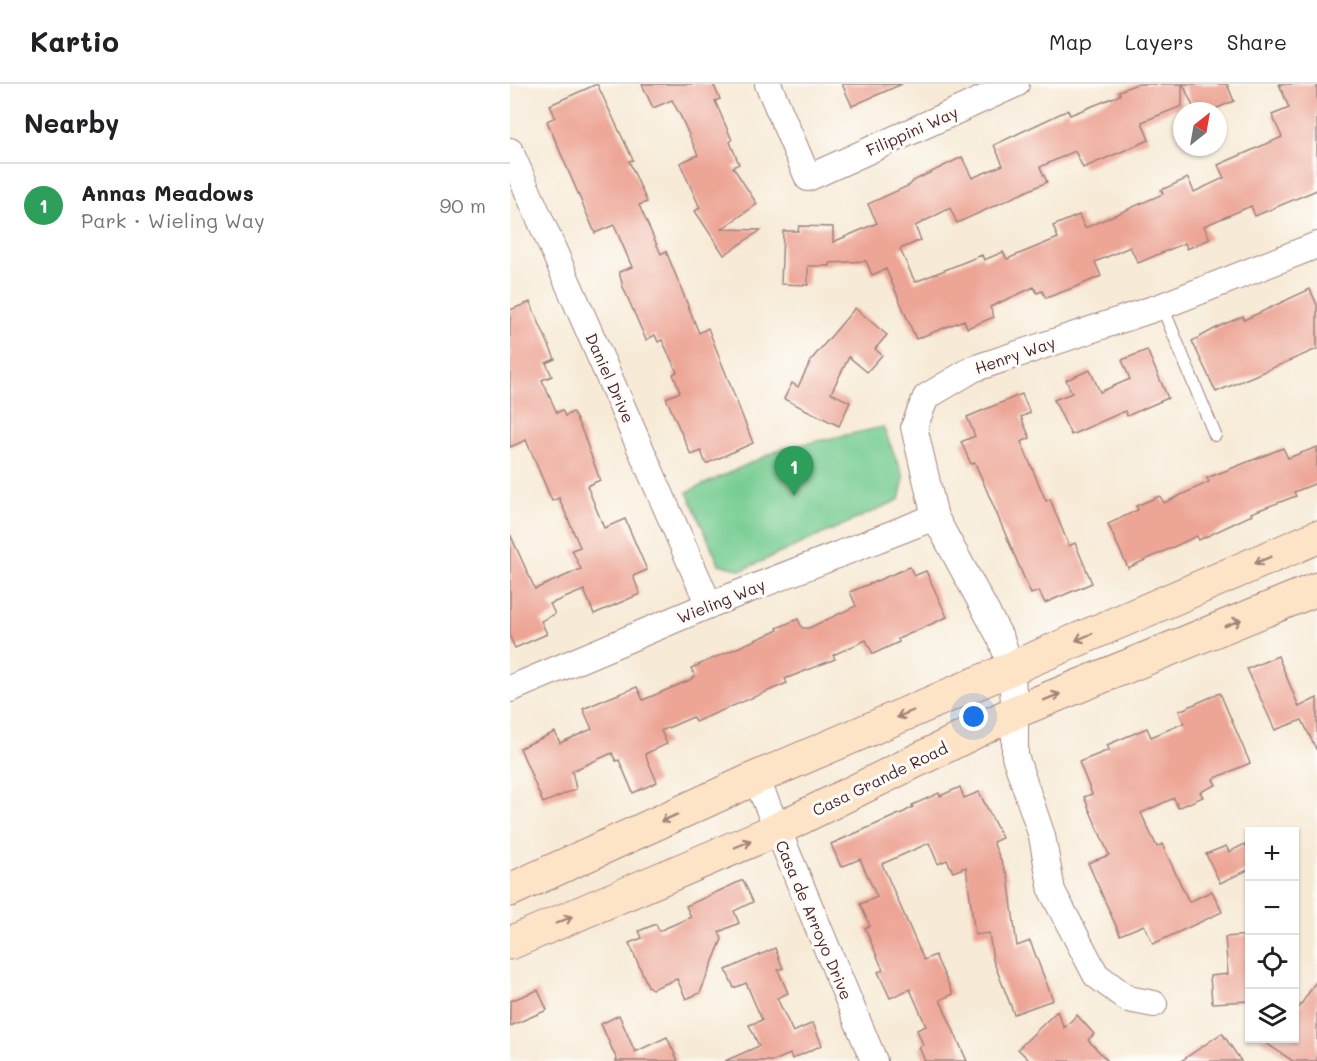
<!DOCTYPE html>
<meta charset="utf-8">
<style>
:root{--surface:#fff;--page:#f6f6f6;--text:#202124;--muted:#757577;--line:#e0e0e0;--accent:#0f766e}
body{margin:0;font-family:Mali,sans-serif;background:var(--page);color:var(--text)}
.controls{position:absolute;right:18px;bottom:18px;display:grid;overflow:hidden;border-radius:0px;box-shadow:0 2px 4px #0004}
.controls button{width:54px;height:54px;display:grid;place-items:center;padding:0;border:0;border-bottom:2px solid var(--line);background:var(--surface);color:var(--text);font:30px sans-serif}
.compass{position:absolute;left:663px;top:18px;width:54px;height:54px;border-radius:50%;background:var(--surface);box-shadow:0 2px 4px #0004;rotate:31deg}
.you{position:absolute;left:464px;top:633px;width:21px;height:21px;margin:-15px;border:4px solid #fff;border-radius:50%;background:#1a73e8;box-shadow:0 0 0 9px #1a73e833}
.badge{display:grid;place-items:center;width:39px;height:39px;border-radius:50%;background:var(--accent);color:#fff;font-size:20px;font-weight:700}
.pin{position:absolute;translate:-50% -50px;filter:drop-shadow(0 2px 3px #0008)}
.pin::after{content:'';position:absolute;top:32px;width:21px;height:18px;background:inherit;clip-path:polygon(0 0,100% 0,50% 100%)}
.list{margin:0;padding:0;list-style:none}
h2{display:flex;justify-content:space-between;align-items:center;height:78px;margin:0;padding:0 24px;font-size:26px}
h2 small{font-size:20px;font-weight:400;color:var(--muted)}
.list li{display:grid;grid-template-columns:39px 1fr auto;gap:18px;align-items:center;box-sizing:border-box;height:84px;padding:0 24px;border-top:2px solid var(--line)}
.list b{display:block;font-size:22px;white-space:nowrap}
.list p{margin:0;font-size:20px;white-space:nowrap;color:var(--muted)}
.list em{font-size:20px;font-style:normal;color:var(--muted)}
.icon{flex:none;width:33px;height:33px;fill:none;stroke:currentColor;stroke-width:2;stroke-linecap:round;stroke-linejoin:round}
.map{position:relative;flex:none;width:807px;height:977px;overflow:hidden}
header{display:flex;align-items:center;gap:36px;box-sizing:border-box;height:84px;padding:0 30px;background:var(--surface);border-bottom:2px solid var(--line)}
header strong{font-size:28px}
nav{display:flex;gap:33px;margin-inline-start:auto;font-size:21px}
main{display:flex}
aside{flex:1;background:var(--surface)}
.map>svg:first-child{display:block}
</style>
<header>
<strong>Kartio</strong>
<nav><a>Map</a><a>Layers</a><a>Share</a></nav>
</header>
<main>
<aside>
<h2>Nearby<small></small></h2>
<ul class="list">
<li><span class="badge" style="background:#2e9e5b">1</span><div><b>Annas Meadows</b><p>Park · Wieling Way</p></div><em>90 m</em></li>
</ul>
</aside>
<div class="map">
<svg width="807" height="977" viewBox="0 0 807 977">
<rect width="100%" height="100%" fill="#fdfcf7"/>
<filter id="ink" filterUnits="userSpaceOnUse"><feTurbulence type="fractalNoise" baseFrequency=".0167" numOctaves="2"/><feDisplacementMap in="SourceGraphic" scale="12" xChannelSelector="R" yChannelSelector="G"/><feConvolveMatrix kernelMatrix="1 2 1 2 8 2 1 2 1" color-interpolation-filters="sRGB"/></filter>
<filter id="wash" filterUnits="userSpaceOnUse"><feTurbulence type="fractalNoise" baseFrequency=".008" numOctaves="4" result="noise"/><feDisplacementMap in="SourceGraphic" scale="24" xChannelSelector="R" yChannelSelector="G"/><feGaussianBlur stdDeviation="1.35" result="paint"/><feColorMatrix in="noise" values="0 0 0 0 0 0 0 0 0 0 0 0 0 0 0 0 0 1.4 0 .05"/><feComposite in="paint" operator="in"/></filter>
<g filter="url(#wash)">
<rect width="100%" height="100%" fill="#f7ead6"/>
<!-- green -->
<path fill="#75cc90" stroke="#60765e" stroke-width="1.5" d="M373,343L394,394L389,416L232,486L209,480L177,408L271,365Z"/>
<g id="blocks">
<!-- building -->
<g fill="#eda595">
<path d="M87,0L123,76L119,77L137,118L129,121L151,170L156,167L189,249L198,244L243,359L196,380L191,367L181,371L156,314L170,308L163,290L167,288L152,256L148,258L145,251L136,256L113,203L109,188L122,183L104,141L85,149L37,37L45,33L40,21Z"/>
<path d="M132,0H203L210,15L205,17L222,56L220,58L229,80L223,83L247,120L212,145L251,146L214,171L185,127L190,124L170,79L188,71L171,33L162,16L143,24Z"/>
<path d="M332,0H392L342,22Z"/>
<path d="M627,0H672V22L632,38L639,56L573,84L565,67L530,83L537,98L447,139L440,124L405,142L411,156L390,165L405,198L472,171L474,176L493,168L497,175L548,154L543,142L569,131L575,144L653,110L651,106L678,94L684,108L714,94L708,81L772,53L762,31L779,24L769,0H807V106L745,132L741,122L694,142L700,155L677,165L675,159L628,179L620,163L585,178L591,192L568,202L536,214L532,207L527,209L524,203L480,223L484,233L457,244L454,236L406,255L376,185L362,191L356,177L320,179V182H298V201L271,200L273,147H288L289,142L323,143V158L367,139L358,120L400,101L403,97L452,73L462,94L493,81L484,61L558,26L560,31L610,11L609,7Z"/>
<path d="M673,0H717L724,17L700,27H685Z"/>
<path d="M800,205L807,221V265L706,308L682,257L710,242L733,232L734,236Z"/>
<path d="M20,218L45,275L36,279L42,292L32,296L47,329L52,326L55,332L63,328L73,349L90,396L77,402L94,444L115,435L137,486L123,492L130,510L84,530L74,506L40,520L45,530L31,537L37,550L5,564L0,553V450L25,505L71,485L62,466L70,463L49,414L42,417L16,356L0,363V226Z"/>
<path d="M345,224L377,251L365,265L372,271L357,288L339,273L321,309L340,318L329,342L274,315L282,299L288,303L301,276Z"/>
<path d="M637,266L658,314L617,332L615,327L561,351L544,316L562,309L556,296L580,286L590,308L620,295L612,276Z"/>
<path d="M512,310L520,329L511,333L520,354L511,358L536,417L540,415L559,462L565,459L582,499L535,519L529,507L521,510L465,379L461,380L451,358L465,352L457,333Z"/>
<path d="M807,363V399L784,408L786,412L741,429L742,431L689,456L687,452L618,484L598,440L628,426L626,422L650,412L654,419L699,398L697,394L773,364L778,374Z"/>
<path d="M400,483L404,492L416,487L437,533L388,555L389,558L363,570L356,556L323,571L325,575L275,595L277,599L185,638L183,633L151,647L157,660L135,670L147,698L123,709L109,676L106,677L102,669L62,687L66,705L33,719L10,664L45,648L50,659L82,645L73,625L96,615L127,603L133,616L180,596L185,592L181,584L268,546L267,544L288,535L292,544H299L346,522L340,508Z"/>
<path d="M768,572L789,623L807,614V667L792,636L765,646L737,585Z"/>
<path d="M710,609L740,679L703,695L706,701L690,708L693,713L668,724L664,714L631,729L647,763L652,760L679,818L702,807L712,828L643,860L634,841L610,851L578,779L599,771L574,713L582,710L569,678L599,666L597,661L637,644L641,653L674,639L669,627Z"/>
<path d="M450,703L454,714L469,708L492,754L483,758L498,793L507,862L520,857L543,916L504,930L483,876L479,849L465,851L456,783L443,788L437,776L428,780L419,759L372,780L414,876L425,871L443,910L430,916L457,977H415L409,963L413,961L407,946L416,942L400,905L380,914L368,888L373,886L355,844L360,842L350,820L367,813L350,775L331,783L321,760L394,728L403,723L402,721L429,709L430,712Z"/>
<path d="M735,760L740,769V785L710,799L696,770L716,762L719,768Z"/>
<path d="M233,796L243,818L224,827L229,839L209,848L212,855L190,909L176,915L167,895L142,905L138,902L119,859L132,854L129,847L146,840L149,847L181,833L176,822Z"/>
<path d="M740,851V917L702,919L700,892L718,890L715,853Z"/>
<path d="M265,864L273,884L268,886L278,909L267,914L283,948L303,939L312,961L282,975L280,970L264,977H215L249,962L239,941L252,936L236,899L224,904L216,886Z"/>
<path d="M807,896V977H783L748,954H784V931Z"/>
<path d="M28,906L37,926L0,942V917Z"/>
<path d="M547,927L554,944L567,931L584,950L578,956L598,977H520L508,965Z"/>
<path d="M109,931L125,968L157,953L168,977H105L107,976L91,940Z"/>
<path d="M712,949L731,977H671Z"/>
</g>
</g>
</g>
<g filter="url(#ink)">
<use href="#blocks" fill-opacity="0" stroke="#a08480" stroke-width="1.5"/>
<g fill="none" stroke-linecap="round" stroke-linejoin="round">
<defs>
<path id="lane" d="M652,222L705,351"/>
<g id="street">
<path d="M258,0L298,94L506,0"/>
<path d="M0,67L199,521"/>
<path d="M0,605L199,521L425,433"/>
<path d="M246,694L364,977"/>
<path d="M644,920L618,915L586,891L542,807L532,752L505,672V628L501,584L491,555L425,433L404,343L416,313L463,285L652,222L807,161"/>
</g>
<g id="secondary">
<path d="M0,806L246,694L807,453"/>
<path d="M0,859L266,746L505,628L807,505"/>
</g>
</defs>
<!-- lane casing -->
<use href="#lane" stroke="#a08480" stroke-width="14"/>
<!-- street casing -->
<use href="#street" stroke="#a08480" stroke-width="28"/>
<!-- secondary casing -->
<use href="#secondary" stroke="#a08480" stroke-width="35"/>
<!-- lane -->
<use href="#lane" stroke="#fff" stroke-width="12"/>
<!-- street -->
<use href="#street" stroke="#fff" stroke-width="26"/>
<!-- secondary -->
<use href="#secondary" stroke="#fee4c6" stroke-width="33"/>
</g>
<!-- one-way arrows -->
<defs><path id="oneway-shaft" d="M-6 0H5M1.5-3L5.5 0L1.5 3" fill="none" stroke-width="1.6" stroke-linecap="round" stroke-linejoin="round" transform="scale(1.5)"/></defs>
<g stroke="#a48278">
<use href="#oneway-shaft" transform="translate(753 476) rotate(157)"/>
<use href="#oneway-shaft" transform="translate(723 539) rotate(-22)"/>
<use href="#oneway-shaft" transform="translate(574 553) rotate(157)"/>
<use href="#oneway-shaft" transform="translate(542 613) rotate(-22)"/>
<use href="#oneway-shaft" transform="translate(395 630) rotate(157)"/>
<use href="#oneway-shaft" transform="translate(159 734) rotate(156)"/>
<use href="#oneway-shaft" transform="translate(233 760) rotate(-23)"/>
<use href="#oneway-shaft" transform="translate(54 836) rotate(-23)"/>
</g>
</g>
<g text-anchor="middle" stroke-width="6" stroke-linejoin="round" paint-order="stroke">
<!-- street labels -->
<g font-size="16" fill="#4a1f2b" stroke="#fdfcf7">
<text transform="translate(402 47) rotate(-24)" y="6">Filippini Way</text>
<text transform="translate(505 271) rotate(-19)" y="6">Henry Way</text>
<text transform="translate(100 294) rotate(66)" y="6">Daniel Drive</text>
<text transform="translate(211 517) rotate(-22)" y="6">Wieling Way</text>
<text transform="translate(370 695) rotate(-26)" y="6">Casa Grande Road</text>
<text transform="translate(304 836) rotate(67)" y="6">Casa de Arroyo Drive</text>
</g>
</g>
</svg>
<div class="controls">
<button>+</button>
<button>−</button>
<button><svg class="icon" aria-label="locate" viewBox="0 0 24 24"><circle cx="12" cy="12" r="6"/><path d="M12 2v4M12 18v4M2 12h4M18 12h4"/></svg></button>
<button><svg class="icon" aria-label="layers" viewBox="0 0 24 24"><path d="M12 4l9 5-9 5-9-5zM3 14l9 5 9-5"/></svg></button>
</div>
<svg class="compass" viewBox="-18 -18 36 36"><path d="M0-13l5 13h-10z" fill="#e53935"/><path d="M0 13l5-13h-10z" fill="#757577"/></svg>
<div class="you"></div>
<div class="pin badge" style="left:284px;top:412px;background:#2e9e5b">1</div>
</div>
</main>
